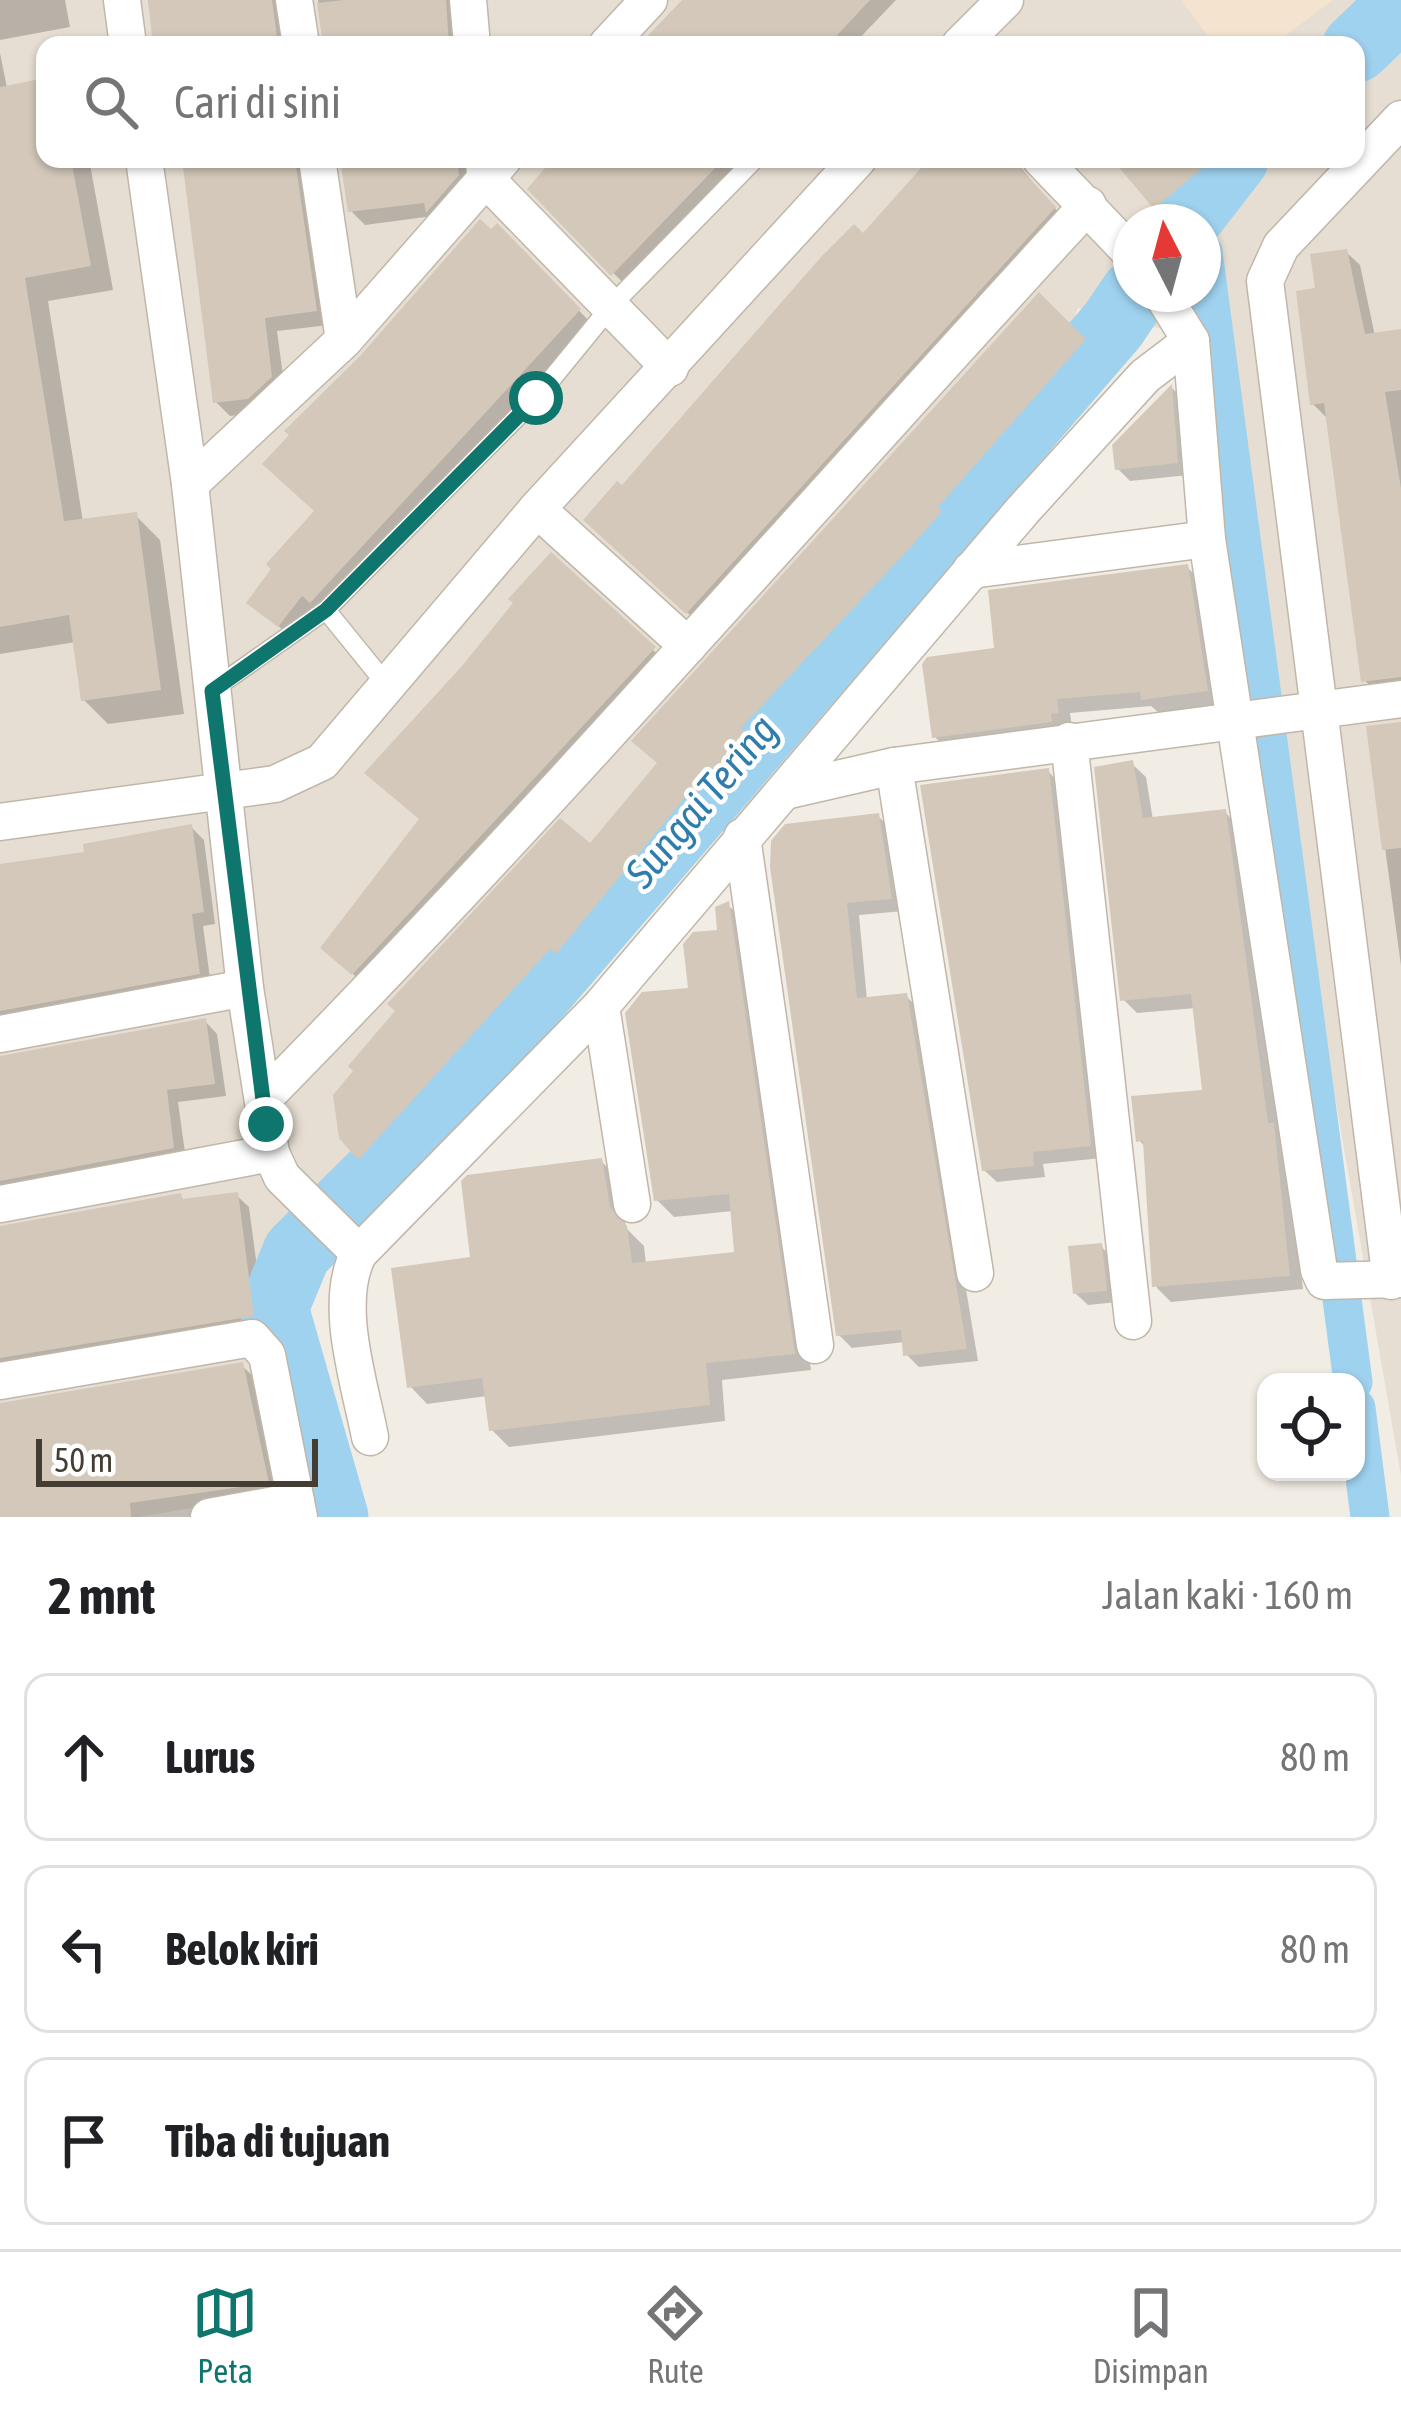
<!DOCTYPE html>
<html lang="id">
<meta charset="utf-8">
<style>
:root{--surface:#fff;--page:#f6f6f6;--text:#202124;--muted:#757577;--line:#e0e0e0;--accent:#0f766e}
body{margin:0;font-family:"Asap Condensed",sans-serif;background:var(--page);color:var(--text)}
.controls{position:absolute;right:36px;bottom:36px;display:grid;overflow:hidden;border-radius:24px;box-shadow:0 3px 9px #0004}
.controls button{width:108px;height:108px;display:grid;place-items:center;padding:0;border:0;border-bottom:3px solid var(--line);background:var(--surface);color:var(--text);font:60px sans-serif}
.compass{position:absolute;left:1113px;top:204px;width:108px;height:108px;border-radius:50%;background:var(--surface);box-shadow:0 3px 9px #0004;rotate:354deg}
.scale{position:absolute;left:36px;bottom:30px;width:282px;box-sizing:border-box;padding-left:12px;border:6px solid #433d34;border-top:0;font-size:33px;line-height:42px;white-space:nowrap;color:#433d34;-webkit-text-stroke:9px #fff;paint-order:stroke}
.stop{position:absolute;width:36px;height:36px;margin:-27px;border:9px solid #0f766e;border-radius:50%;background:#fff}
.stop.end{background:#0f766e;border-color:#fff;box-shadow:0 3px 12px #0008}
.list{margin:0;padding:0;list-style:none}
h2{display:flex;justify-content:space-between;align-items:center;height:156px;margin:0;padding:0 48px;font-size:51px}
h2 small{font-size:39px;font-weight:400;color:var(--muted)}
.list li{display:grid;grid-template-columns:78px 1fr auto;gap:36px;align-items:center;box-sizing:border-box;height:168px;margin:0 24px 24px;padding:0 24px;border:3px solid var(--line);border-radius:24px}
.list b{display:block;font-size:45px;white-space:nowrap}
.list em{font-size:39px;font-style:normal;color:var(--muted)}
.icon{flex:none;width:66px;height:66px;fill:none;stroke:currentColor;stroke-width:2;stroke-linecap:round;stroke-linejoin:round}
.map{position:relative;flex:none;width:1401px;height:1517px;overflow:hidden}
.search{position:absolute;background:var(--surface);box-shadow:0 3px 9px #0004;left:36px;right:36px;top:36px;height:132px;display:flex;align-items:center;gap:30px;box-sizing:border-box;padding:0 42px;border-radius:24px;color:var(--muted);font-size:45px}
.sheet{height:732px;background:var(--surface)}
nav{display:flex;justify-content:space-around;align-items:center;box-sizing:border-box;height:168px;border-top:3px solid var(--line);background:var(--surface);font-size:33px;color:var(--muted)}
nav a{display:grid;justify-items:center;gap:6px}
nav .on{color:var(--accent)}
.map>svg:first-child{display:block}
</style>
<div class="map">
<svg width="1401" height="1517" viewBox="0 0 1401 1517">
<rect width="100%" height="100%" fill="#f2ede4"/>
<!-- residential -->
<path fill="#e6ded2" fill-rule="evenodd" d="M0,0H1401V1476L1203,339L1078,308L987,559L299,1270L281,1493L139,1517H0ZM45,45H1356V159H45ZM1131,222H1203V294H1131Z"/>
<!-- commercial -->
<path fill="#f4e3ce" d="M1181,0H1333L1273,45H1215Z"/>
<!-- shadow -->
<g fill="#0003">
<path d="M0,0H65L70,27L0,40Z"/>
<path d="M148,0H291L290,45H155Z"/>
<path d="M318,0H452L459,45H325Z"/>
<path d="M686,0H896L853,45H645Z"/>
<path d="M0,53L7,88L45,82V159H89L113,290L48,301L83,522L135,515L160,540L184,714L108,724L84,700L76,642L0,654Z"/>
<path d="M185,159H314L329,325L277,331L285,391L262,412L230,416L216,402Z"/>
<path d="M341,159H469L471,190L433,216L365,225L350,210Z"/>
<path d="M554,159H747L627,287L531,188Z"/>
<path d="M936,159H1013L1066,221L700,624L599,532L622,489Z"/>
<path d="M1116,159H1254L1179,222L1157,207Z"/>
<path d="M497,227L595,327L295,640L250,602L317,512L363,357Z"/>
<path d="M1346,252L1360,265L1375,336L1401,333V692L1378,693L1364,680L1326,417L1313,404L1318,291Z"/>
<path d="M1039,297L1097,355L949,522L954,526L931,552L753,743L758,748L711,805L706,801L571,965L565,960L373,1171L342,1136L590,847Z"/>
<path d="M1172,388L1183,399L1189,475L1130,481L1118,469Z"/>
<path d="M551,556L666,662L366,985L336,960L422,820L464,668Z"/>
<path d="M1187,567L1202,582L1220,705L1159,713L1151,706L1070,713L1072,727L949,752L935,737L997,651Z"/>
<path d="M1401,723V966L1369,729Z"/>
<path d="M1132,764L1146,777L1153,820L1225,812L1238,826L1286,1140L1303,1289L1171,1302L1157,1288L1146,1148L1139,1140L1206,1092L1196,1008L1137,1013L1123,999Z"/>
<path d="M1048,771L1060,784L1102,1158L1043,1164L1045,1177L997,1182L984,1170Z"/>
<path d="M878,816L891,829L904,911L859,915L867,1000L906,996L919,1009L978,1361L919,1367L906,1354L905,1342L852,1348L839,1335L773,876Z"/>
<path d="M191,827L204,840L215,924L203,926L211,986L0,1028V866L87,855Z"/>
<path d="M728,905L745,922L811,1370L722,1380L725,1421L509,1447L492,1430L487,1396L427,1404L410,1386L474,1260L601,1161L618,1178L626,1228L644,1246L646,1264L737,1255L733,1211L674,1217L657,1200L691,991Z"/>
<path d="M205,1021L217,1034L226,1096L178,1102L186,1160L0,1198V1058Z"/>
<path d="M236,1195L249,1207L265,1328L0,1375V1228L180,1196L186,1202Z"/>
<path d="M1101,1246L1113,1259L1118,1302L1088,1305L1075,1293Z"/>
<path d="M242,1366L255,1378L280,1495L205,1517H0V1405Z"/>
</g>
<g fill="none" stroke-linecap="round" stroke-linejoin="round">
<!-- canal -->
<g stroke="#9fd2ef" stroke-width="39">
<path d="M1197,206L1199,222"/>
<path d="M1203,252L1353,1382"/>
<path d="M1356,1408L1370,1517"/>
</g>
<!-- river -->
<g stroke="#9fd2ef" stroke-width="69">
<path d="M1356,48L1401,5"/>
<path d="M1185,222L1234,159"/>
<path d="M334,1517L274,1308L297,1252L414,1137L1113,325L1134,294"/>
</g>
</g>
<!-- building -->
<g fill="#d3c8b9">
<path d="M148,0H272L278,45H153Z"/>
<path d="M345,0H446L449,45H323L317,3Z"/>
<path d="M682,0H870L828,45H639Z"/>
<path d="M45,78V159H71L91,266L25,278L64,521L137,512L161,690L81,701L69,615L0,627V87Z"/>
<path d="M182,159H295L317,311L265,318L272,377L248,399L213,403Z"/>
<path d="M340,159H457L459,175L426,213L424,203L348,212Z"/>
<path d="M553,159H724L611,276L527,189Z"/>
<path d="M929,159H1011L1056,207L686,614L583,520L617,481L622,485L821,257L854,224L863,233Z"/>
<path d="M1112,159H1213L1154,209Z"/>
<path d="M480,219L491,229L497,223L581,309L310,603L302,596L278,627L246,603L271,569L266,564L314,511L262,464L289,435L284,431L361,355Z"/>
<path d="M1347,249L1365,334L1401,329V390L1385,392L1401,488V677L1361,682L1324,403L1310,405L1296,291L1315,288L1310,254Z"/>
<path d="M1039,292L1086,339L938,507L942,511L918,539L741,728L747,733L696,794L691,790L556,954L550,949L358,1160L339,1138L333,1095L353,1071L348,1066L395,1011L387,1004L560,818L590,843L657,763L631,741Z"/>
<path d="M1172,384L1178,463L1115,470L1112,445Z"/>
<path d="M551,552L656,647L352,975L320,948L419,819L364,773L462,666L513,603L508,599Z"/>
<path d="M1188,564L1208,691L1141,700L1140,692L1057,699L1059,713L1051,714L1052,722L932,738L922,664L927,657L994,648L988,590Z"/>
<path d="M1401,722V848L1382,850L1366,726Z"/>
<path d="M1133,760L1143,818L1226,809L1268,1123H1274L1290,1276L1152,1287L1143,1141L1136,1142L1131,1096L1202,1090L1191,994L1120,1001L1094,767Z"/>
<path d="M1049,768L1091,1146L1033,1152L1034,1166L982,1171L920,785Z"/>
<path d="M879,813L892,899L847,903L857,998L907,993L967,1349L903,1356L901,1330L836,1336L770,867L771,841L785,824Z"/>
<path d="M192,824L204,912L192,914L200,974L0,1011V864L84,852L83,844Z"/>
<path d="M729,901L795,1354L706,1363L710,1405L489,1431L482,1378L407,1388L391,1268L470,1257L461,1181L467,1175L602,1158L610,1207L627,1226L632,1263L734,1252L729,1194L654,1201L625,1013L642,992L688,988L683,944L693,932L717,930L715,907Z"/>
<path d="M206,1018L215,1084L167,1090L174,1148L0,1181V1056Z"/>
<path d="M238,1192L254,1316L0,1358V1226L181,1193L182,1199Z"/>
<path d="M1102,1243L1107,1291L1073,1294L1068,1246Z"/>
<path d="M243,1362L269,1483L130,1503L131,1517H0V1403Z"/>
</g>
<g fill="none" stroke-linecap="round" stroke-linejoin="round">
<defs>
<g id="lane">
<path d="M386,684L326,610L536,398L612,305L755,159"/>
<path d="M212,690L326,610"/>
</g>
<g id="street">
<path d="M122,0L128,45"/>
<path d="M294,0L301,45"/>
<path d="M468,0L472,45"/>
<path d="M607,45L649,0"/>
<path d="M960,45L1005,0"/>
<path d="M144,159L190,484L245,988L271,1153L282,1177L359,1253"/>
<path d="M317,159L344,340"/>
<path d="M484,159L485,178L670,368"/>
<path d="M1041,159L1131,253"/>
<path d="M1162,294L1191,341L1207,539L1319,1270L1324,1281L1401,1279"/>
<path d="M190,484L344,340L503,159"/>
<path d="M537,509L688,646"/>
<path d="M971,570L1207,539"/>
<path d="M1069,741L1133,1321"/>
<path d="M894,766L975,1273"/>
<path d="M785,791L894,766L1401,699"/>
<path d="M0,822L275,784L322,762L537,509L858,159"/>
<path d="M742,837L815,1345"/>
<path d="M601,1006L632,1204"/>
<path d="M0,1034L245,988"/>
<path d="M263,1099C548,810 813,503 1088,205"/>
<path d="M0,1204L271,1153"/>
<path d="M1391,1281L1265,281L1281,246L1401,119"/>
<path d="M0,1381L252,1338L267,1355L299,1517"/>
<path d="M370,1437C360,1384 332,1303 359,1253L601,1006L1023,510L1145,376L1191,341"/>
<path d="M209,1517L296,1501"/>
</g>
</defs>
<!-- lane casing -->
<use href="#lane" stroke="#c0b7a9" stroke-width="21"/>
<!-- street casing -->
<use href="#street" stroke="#c0b7a9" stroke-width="39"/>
<!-- lane -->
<use href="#lane" stroke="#fff" stroke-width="18"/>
<!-- street -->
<use href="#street" stroke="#fff" stroke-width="36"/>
</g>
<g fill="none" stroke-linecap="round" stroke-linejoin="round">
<!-- route -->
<path stroke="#0f766e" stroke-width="15" d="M266,1124L212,691L326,610L536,398"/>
</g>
<g text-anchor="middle" stroke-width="9" stroke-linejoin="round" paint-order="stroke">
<!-- water labels -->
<g font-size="42" font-style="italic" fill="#2f7dad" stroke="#fff">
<text transform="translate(701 801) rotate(-50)" y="15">Sungai Tering</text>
</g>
</g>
</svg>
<div class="controls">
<button><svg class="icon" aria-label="locate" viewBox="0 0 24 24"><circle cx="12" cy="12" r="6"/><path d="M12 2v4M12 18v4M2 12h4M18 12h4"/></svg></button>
</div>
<svg class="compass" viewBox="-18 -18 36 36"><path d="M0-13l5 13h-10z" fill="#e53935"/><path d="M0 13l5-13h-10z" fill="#757577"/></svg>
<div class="scale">50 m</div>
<div class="stop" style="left:536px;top:398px"></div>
<div class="stop end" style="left:266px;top:1124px"></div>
<div class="search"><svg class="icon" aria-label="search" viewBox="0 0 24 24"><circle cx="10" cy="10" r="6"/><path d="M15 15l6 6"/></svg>Cari di sini</div>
</div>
<section class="sheet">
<h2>2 mnt<small>Jalan kaki · 160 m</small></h2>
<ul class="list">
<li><svg class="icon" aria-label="ahead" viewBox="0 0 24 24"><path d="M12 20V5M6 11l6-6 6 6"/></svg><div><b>Lurus</b></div><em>80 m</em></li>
<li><svg class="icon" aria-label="left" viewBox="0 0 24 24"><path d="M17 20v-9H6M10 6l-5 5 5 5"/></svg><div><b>Belok kiri</b></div><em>80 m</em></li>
<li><svg class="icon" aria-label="arrive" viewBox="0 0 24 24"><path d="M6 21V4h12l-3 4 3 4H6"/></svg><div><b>Tiba di tujuan</b></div></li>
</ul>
</section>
<nav>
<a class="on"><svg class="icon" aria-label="map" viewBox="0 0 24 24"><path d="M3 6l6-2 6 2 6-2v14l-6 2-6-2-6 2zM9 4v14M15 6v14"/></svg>Peta</a>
<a><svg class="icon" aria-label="directions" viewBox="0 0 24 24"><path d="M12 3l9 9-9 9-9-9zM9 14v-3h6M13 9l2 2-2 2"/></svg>Rute</a>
<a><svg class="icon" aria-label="saved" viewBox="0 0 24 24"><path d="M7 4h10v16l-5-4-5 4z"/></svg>Disimpan</a>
</nav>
